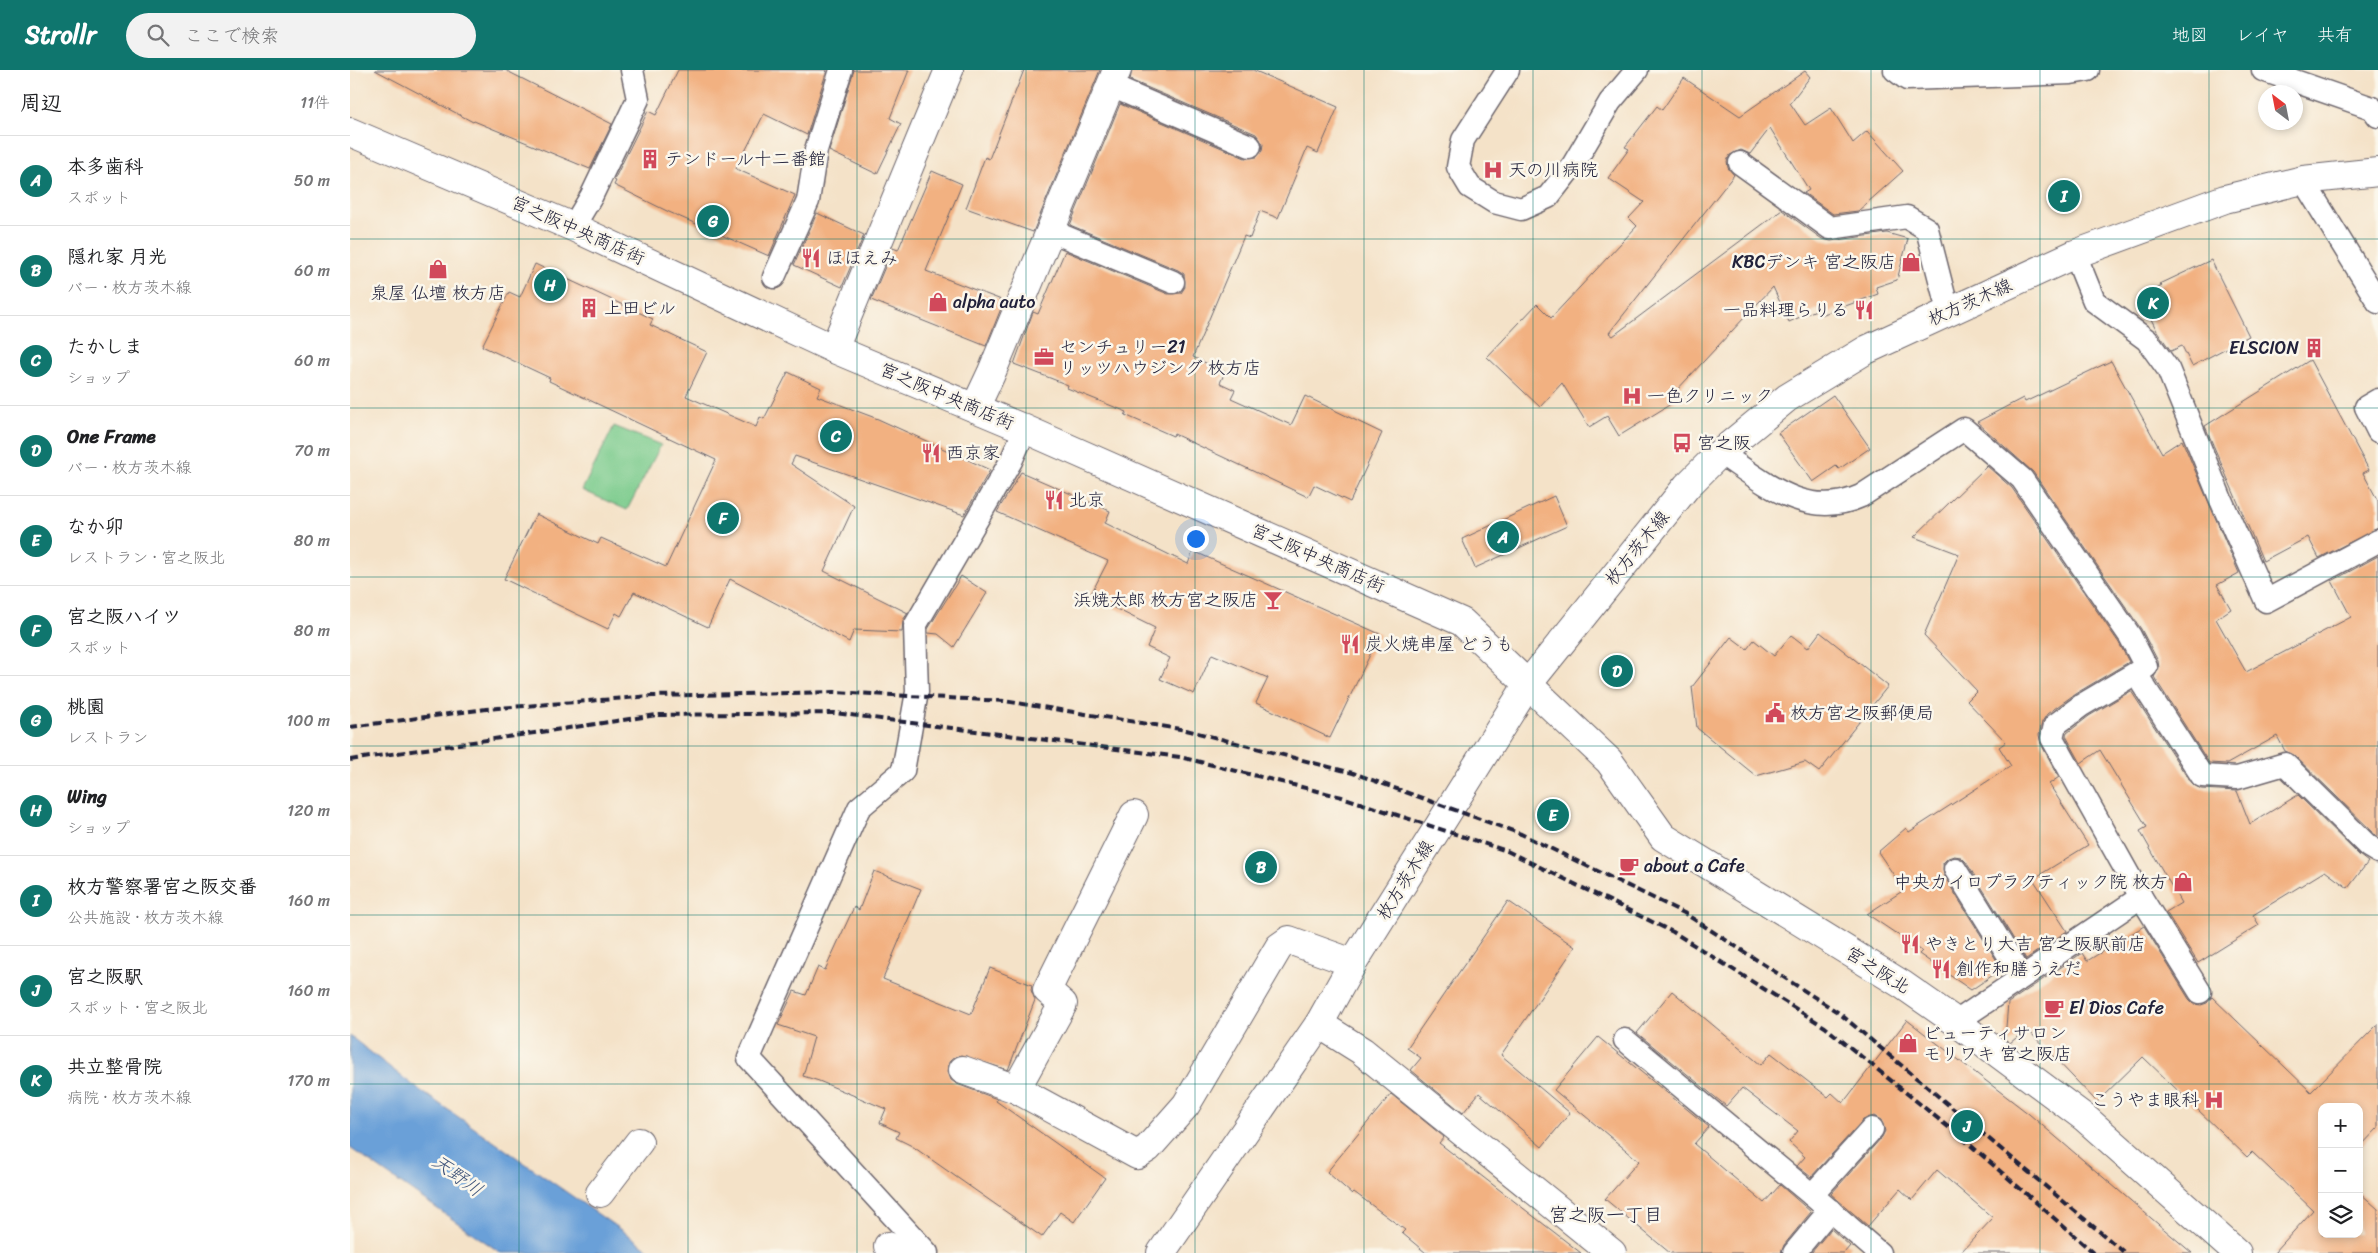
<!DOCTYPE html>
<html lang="ja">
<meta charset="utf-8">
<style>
:root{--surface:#fff;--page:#f2f2f2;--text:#202124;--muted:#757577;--line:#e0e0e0;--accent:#0f766e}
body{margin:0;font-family:Sriracha,"Klee One",sans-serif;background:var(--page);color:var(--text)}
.controls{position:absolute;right:15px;bottom:15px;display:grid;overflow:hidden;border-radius:10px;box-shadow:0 2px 8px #0003}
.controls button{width:45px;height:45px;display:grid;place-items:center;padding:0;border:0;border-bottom:1px solid var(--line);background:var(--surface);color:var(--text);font:25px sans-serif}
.compass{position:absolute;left:1908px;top:15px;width:45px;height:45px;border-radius:50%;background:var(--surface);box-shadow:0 2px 8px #0003;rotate:328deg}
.you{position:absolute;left:845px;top:468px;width:18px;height:18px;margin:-12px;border:4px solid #fff;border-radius:50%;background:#1a73e8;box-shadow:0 0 0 8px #1a73e833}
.badge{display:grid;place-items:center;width:32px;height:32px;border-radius:50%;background:var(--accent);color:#fff;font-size:16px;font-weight:700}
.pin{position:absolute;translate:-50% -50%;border:2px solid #fff;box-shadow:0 1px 5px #0006}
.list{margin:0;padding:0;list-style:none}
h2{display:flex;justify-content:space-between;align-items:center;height:65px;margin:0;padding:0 20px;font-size:21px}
h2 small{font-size:16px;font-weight:400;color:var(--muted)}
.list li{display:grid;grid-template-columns:32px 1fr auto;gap:15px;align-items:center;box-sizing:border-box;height:90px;padding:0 20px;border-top:1px solid var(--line)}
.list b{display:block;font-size:19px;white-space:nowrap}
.list p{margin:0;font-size:16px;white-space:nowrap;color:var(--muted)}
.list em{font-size:16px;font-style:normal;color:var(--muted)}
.icon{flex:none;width:28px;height:28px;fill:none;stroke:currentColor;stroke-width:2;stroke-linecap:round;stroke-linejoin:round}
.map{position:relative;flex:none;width:2028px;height:1183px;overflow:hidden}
header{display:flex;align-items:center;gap:30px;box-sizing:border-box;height:70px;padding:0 25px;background:var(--accent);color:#fff}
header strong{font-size:24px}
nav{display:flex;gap:28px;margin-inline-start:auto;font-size:18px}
.search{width:350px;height:45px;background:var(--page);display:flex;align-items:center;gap:12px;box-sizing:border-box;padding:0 18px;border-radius:28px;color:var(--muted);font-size:19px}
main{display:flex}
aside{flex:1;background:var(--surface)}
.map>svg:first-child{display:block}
</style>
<header>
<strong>Strollr</strong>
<div class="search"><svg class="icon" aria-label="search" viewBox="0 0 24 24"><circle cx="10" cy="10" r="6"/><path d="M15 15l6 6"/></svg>ここで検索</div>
<nav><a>地図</a><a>レイヤ</a><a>共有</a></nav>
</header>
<main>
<aside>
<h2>周辺<small>11件</small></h2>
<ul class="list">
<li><span class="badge">A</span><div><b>本多歯科</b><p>スポット</p></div><em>50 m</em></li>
<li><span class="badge">B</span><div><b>隠れ家 月光</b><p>バー · 枚方茨木線</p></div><em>60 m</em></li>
<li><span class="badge">C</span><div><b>たかしま</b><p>ショップ</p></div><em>60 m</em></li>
<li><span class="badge">D</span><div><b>One Frame</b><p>バー · 枚方茨木線</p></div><em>70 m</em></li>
<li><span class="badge">E</span><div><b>なか卯</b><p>レストラン · 宮之阪北</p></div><em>80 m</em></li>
<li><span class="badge">F</span><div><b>宮之阪ハイツ</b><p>スポット</p></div><em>80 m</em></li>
<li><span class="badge">G</span><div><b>桃園</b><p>レストラン</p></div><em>100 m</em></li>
<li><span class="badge">H</span><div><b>Wing</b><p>ショップ</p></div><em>120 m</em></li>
<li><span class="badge">I</span><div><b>枚方警察署宮之阪交番</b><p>公共施設 · 枚方茨木線</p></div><em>160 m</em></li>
<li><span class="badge">J</span><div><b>宮之阪駅</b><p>スポット · 宮之阪北</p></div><em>160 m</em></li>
<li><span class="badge">K</span><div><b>共立整骨院</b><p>病院 · 枚方茨木線</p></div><em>170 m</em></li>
</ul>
</aside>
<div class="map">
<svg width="2028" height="1183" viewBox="0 0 2028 1183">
<rect width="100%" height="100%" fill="#fbf7ec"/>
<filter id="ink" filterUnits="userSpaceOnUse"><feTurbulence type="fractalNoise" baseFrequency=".02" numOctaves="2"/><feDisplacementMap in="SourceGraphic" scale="10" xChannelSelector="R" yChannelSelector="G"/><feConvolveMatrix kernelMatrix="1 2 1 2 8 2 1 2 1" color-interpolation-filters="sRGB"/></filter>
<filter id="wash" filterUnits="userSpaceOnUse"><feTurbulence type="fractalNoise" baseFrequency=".0096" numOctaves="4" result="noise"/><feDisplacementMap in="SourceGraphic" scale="20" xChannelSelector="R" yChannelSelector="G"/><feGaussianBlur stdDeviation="1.12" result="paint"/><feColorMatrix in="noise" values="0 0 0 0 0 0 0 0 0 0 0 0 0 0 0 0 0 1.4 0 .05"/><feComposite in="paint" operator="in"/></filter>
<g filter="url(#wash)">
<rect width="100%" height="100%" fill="#f4e2c8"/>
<!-- green -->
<path fill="#7acb8c" stroke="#4e7664" d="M264,356L311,375L277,440L232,420Z"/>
<!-- water -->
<path fill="#6ba0d8" stroke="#46618a" d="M0,966L64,1016L304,1183H151L0,1078Z"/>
<g id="blocks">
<!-- building -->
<g fill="#f2b181">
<path d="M25,0H155L262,54L240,99L124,51L123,52Z"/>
<path d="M328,0H477L457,65L414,44L386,99L445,125L419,186L319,142L264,115L266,111L264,110L298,41L306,45Z"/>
<path d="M504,0H559L540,48L551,54L527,104L479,81Z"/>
<path d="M674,0H750L683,162L616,138L635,87L639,89Z"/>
<path d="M782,0H903L988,37L968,83L957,78L928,148L910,141L900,168L894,166L843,287L875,302L870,313L885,320L881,328L941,355L955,326L1032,363L1000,432L964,415L958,427L824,364L823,366L775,345L777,342L717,318L718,315L664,294L683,242L688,244L715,181L818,224L831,223L835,217L834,204L828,200L720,155L770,34L895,88L907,87L912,81L913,74L906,64L780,10Z"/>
<path d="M1455,1L1460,7L1440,33L1455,55L1481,38L1503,73L1517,61L1553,101L1508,141L1483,144L1454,123L1459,120L1420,58L1400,84L1391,80L1380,85L1377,91L1378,98L1384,105L1259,263L1263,266L1432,140L1472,169L1481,171L1537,163L1558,169L1547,210L1526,217L1528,224L1471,245L1468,239L1439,252L1423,217L1325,322L1329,329L1269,366L1257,346L1239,357L1212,313L1190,337L1137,287L1187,234L1201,248L1287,156L1279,148L1294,132L1258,108L1279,79L1275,77L1307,36L1312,40L1334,8L1390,46Z"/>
<path d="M582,101L612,114L576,201L654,231L636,276L521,230L543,178L548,180Z"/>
<path d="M467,143L514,165L492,217L444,195Z"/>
<path d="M1861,190L1899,266L1842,296L1832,276L1821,281L1807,261L1790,227L1812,216L1810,214Z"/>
<path d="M185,194L303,249L300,255L357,282L336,326L406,357L410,347L414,349L438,302L471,318L467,326L528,349L640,400L614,445L445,386L441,394L504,436L474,501L558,543L553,550L552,562L504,560L499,572L380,509L358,557L284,522L271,546L266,543L258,559L154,509L186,444L248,474L251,468L316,497L366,390L199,311L200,308L132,276L159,222L170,227Z"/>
<path d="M1960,290L2019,400L2013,403L2028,431V458L1969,488L1958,467L1913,491L1855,356Z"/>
<path d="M1761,291L1812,383L1832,370L1889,503L1867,515L1881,539L1866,549L1896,602L2001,547L1982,511L2028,486V767L1944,685L1935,681L1927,666L1877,694L1859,693L1804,607L1809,598L1808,591L1791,559L1683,402L1627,352L1673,328L1675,332Z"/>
<path d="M1483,325L1520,378L1489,399L1486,396L1463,412L1428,363Z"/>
<path d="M1637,396L1662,418L1769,573L1779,592L1725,624L1697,644L1692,652L1689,665L1691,674L1709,707L1699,714L1738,775L1683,809L1717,861L1676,889L1616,792L1611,787L1604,786L1598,788L1593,793L1594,806L1652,899L1621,920L1569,884L1572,881L1517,844L1554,820L1528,782L1556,758L1559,762L1661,696L1649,677L1656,672L1617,631L1627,621L1574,565L1609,484L1564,467Z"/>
<path d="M671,402L760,441L755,453L838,494L843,481L1030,564L980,668L906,633L918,608L862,584L844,624L810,609L820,588L797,577L805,558L740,526L758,491L647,442Z"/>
<path d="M1204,426L1217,456L1125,498L1112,469Z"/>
<path d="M611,506L637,523L604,577L588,564L578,563V559Z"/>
<path d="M1470,562L1538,616L1469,702L1455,692L1406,706L1347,658L1342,617L1381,567L1397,579L1404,570L1424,586L1441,565L1458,578Z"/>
<path d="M1781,621L1841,713L1851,719L1887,721L1900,754L1948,725L2009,785L2018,792L1998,818L1975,801L1903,845L1909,855L1848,893L1816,842L1831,833L1790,761L1797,757L1750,680L1731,693L1716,666L1717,663L1739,646Z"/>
<path d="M524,801L571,819L533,909L621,944L640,898L682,915L681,920L685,930L658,1000L611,985L603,988L599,994L598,1002L601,1010L607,1014L647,1029L646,1031L755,1108L724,1152L710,1142L692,1167L562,1076L546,1068L549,1062L530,1053L536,1039L469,1011L453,1006L464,967L428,955L444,921L456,925L468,897L475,900L504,837L509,840Z"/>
<path d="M1158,831L1225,877L1151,985L1220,1043L1192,1077L1129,1023L1113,1043L1061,1000L1071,988L1057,978Z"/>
<path d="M1794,856L1839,929L1844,934L1851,935L1857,933L1862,927L1961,1022L2028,954V1058L2009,1078V1037H1972V1164H2009V1122L2028,1139V1183H1924L1963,1140L1902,1082L1897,1087L1793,987L1747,1032L1677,959L1660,973L1655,969L1658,933L1732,883L1737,891Z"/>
<path d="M1322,921L1411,995L1421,983L1478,1027L1482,1023L1493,1033L1557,950L1679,1044L1842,1183H1610L1643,1148L1587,1100L1562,1130L1550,1119L1518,1156L1481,1124L1532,1067L1535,1061L1531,1050L1524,1046L1513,1050L1461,1107L1447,1096L1455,1087L1439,1072L1448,1061L1392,1018L1376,1036L1287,963Z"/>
<path d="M1248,967L1359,1057L1344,1074L1414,1133L1430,1115L1461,1142L1434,1175L1431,1183H1320L1255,1129L1289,1091L1204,1020Z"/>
<path d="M1041,1024L1094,1067L1089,1073L1231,1183H1076L1052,1163L1055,1160L1004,1122L1002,1124L977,1102Z"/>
<path d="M1481,1159L1500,1176L1494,1183H1461Z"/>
</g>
</g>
</g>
<g filter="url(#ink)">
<use href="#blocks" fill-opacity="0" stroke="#6c656c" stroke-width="1"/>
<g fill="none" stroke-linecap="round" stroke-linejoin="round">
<defs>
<g id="service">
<path d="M1158,0L1113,70L1108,97L1120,117L1144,132L1171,139L1198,127L1223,95L1260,32L1287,0"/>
<path d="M1545,0L1557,9L1721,3L1738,0"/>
<path d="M1913,0L2022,38L2028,46"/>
<path d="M761,16L900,76"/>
<path d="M1390,93L1480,158L1557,147L1577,159L1598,241"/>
<path d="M1953,110L2028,232"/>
<path d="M223,157L241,127L288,29L282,0"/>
<path d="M701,161L823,212"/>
<path d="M1725,184L1744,231L1797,270L1818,299L1871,430L1916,531L2028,471"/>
<path d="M424,207L458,131L466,80L491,0"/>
<path d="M2028,330L2016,337L2028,361"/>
<path d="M1370,383C1414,412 1456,451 1511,426L1614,359L1672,409L1780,566L1796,597L1732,635L1705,655L1702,668L1791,827L1850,922"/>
<path d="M1786,604L1852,706L1887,708L1935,694L2018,776L2028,782"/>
<path d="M1605,799L1672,907"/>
<path d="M1606,952L1791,827"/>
<path d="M1275,970L1462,1125L1529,1183"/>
<path d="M1462,1125L1522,1059"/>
<path d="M577,1183L399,988L509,738L553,701L567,622L565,556L661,391L675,359"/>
<path d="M1444,1183L1480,1140"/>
</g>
<path id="pedestrian" d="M250,1123L289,1072"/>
<g id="minor">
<path d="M484,279L599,0"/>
<path d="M625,338L641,304L767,0"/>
<path d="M969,954L1012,981L1262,1183"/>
<path d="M613,1000L666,1019L713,934L697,920L784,745"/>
<path d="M666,1019L787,1085L798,1078L836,1035L929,877L939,870L1003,893"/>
<path d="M538,1176L552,1183"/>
</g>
<path id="tertiary" d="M0,62L223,157L484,279L675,359L1112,552L1259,691L1313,767L1553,915L1606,952L1735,1048L1887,1183"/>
<path id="secondary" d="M811,1183L969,954L1003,893L1178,614L1337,416L1370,383L1437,328L1516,280L1725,184L1875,129L1953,110L2028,102"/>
</defs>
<!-- service casing -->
<use href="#service" stroke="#6c656c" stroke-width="25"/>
<!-- pedestrian casing -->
<use href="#pedestrian" stroke="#6c656c" stroke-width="30"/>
<!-- minor casing -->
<use href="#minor" stroke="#6c656c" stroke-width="30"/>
<!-- tertiary casing -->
<use href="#tertiary" stroke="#6c656c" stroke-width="30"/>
<!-- secondary casing -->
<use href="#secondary" stroke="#6c656c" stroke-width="30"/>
<!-- service -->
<use href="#service" stroke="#fff" stroke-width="22"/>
<!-- pedestrian -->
<use href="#pedestrian" stroke="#fff" stroke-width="28"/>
<!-- minor -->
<use href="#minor" stroke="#fff" stroke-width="28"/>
<!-- tertiary -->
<use href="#tertiary" stroke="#fff" stroke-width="28"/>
<!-- secondary -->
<use href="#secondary" stroke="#fff" stroke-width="28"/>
<!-- rail -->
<g stroke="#22223b" stroke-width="4" stroke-dasharray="8 4" stroke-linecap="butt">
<path d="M0,657L136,639L302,626L484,622L654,631L836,660L1003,703L1171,764L1334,843L1489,943L1775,1183"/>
<path d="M0,690L307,645L484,643L830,687L992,727L1157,781L1323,862L1475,957L1618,1073L1744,1183"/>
</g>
</g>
</g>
<!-- grid -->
<path fill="none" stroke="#0f766e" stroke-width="1" stroke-opacity="0.55" d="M169,0V1183M338,0V1183M507,0V1183M676,0V1183M845,0V1183M1014,0V1183M1183,0V1183M1352,0V1183M1521,0V1183M1690,0V1183M1859,0V1183M0,169H2028M0,338H2028M0,507H2028M0,676H2028M0,845H2028M0,1014H2028"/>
<!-- icons -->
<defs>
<symbol id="building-bare" viewBox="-9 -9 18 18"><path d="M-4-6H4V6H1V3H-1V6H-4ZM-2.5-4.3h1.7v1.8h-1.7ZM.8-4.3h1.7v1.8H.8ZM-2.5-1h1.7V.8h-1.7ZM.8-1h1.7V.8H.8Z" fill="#d1495b" stroke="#fbf7ec" stroke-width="2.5" paint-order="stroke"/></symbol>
<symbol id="hospital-bare" viewBox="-9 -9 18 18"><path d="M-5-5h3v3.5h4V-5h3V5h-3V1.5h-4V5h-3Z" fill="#d1495b" stroke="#fbf7ec" stroke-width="2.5" paint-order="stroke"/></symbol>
<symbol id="restaurant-bare" viewBox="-9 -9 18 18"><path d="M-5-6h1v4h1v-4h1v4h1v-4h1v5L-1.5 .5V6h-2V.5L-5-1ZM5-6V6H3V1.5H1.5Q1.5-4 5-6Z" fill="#d1495b" stroke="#fbf7ec" stroke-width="2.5" paint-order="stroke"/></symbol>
<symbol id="shop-bare" viewBox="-9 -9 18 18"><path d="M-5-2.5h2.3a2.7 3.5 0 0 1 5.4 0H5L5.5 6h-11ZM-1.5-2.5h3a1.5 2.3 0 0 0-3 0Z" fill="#d1495b" stroke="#fbf7ec" stroke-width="2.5" paint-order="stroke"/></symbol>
<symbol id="office-bare" viewBox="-9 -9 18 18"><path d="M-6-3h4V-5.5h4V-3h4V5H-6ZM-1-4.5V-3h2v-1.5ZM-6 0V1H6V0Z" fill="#d1495b" stroke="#fbf7ec" stroke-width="2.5" paint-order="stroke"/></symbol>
<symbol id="bus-bare" viewBox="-9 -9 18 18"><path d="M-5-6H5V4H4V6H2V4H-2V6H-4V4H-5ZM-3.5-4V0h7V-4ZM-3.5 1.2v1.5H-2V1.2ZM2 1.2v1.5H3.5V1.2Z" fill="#d1495b" stroke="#fbf7ec" stroke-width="2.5" paint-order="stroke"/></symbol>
<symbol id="bar-bare" viewBox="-9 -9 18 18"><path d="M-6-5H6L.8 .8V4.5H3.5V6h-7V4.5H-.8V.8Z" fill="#d1495b" stroke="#fbf7ec" stroke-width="2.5" paint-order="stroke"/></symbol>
<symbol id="civic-bare" viewBox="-9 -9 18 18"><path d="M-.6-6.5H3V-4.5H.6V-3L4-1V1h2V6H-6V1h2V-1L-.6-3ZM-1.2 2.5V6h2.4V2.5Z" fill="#d1495b" stroke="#fbf7ec" stroke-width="2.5" paint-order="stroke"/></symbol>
<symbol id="cafe-bare" viewBox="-9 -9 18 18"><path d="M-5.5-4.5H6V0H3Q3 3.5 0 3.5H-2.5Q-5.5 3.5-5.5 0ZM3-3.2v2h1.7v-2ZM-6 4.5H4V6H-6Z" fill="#d1495b" stroke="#fbf7ec" stroke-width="2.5" paint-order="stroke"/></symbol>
</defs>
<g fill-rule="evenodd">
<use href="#building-bare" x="286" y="75" width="28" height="28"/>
<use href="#hospital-bare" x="1129" y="86" width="28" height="28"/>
<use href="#restaurant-bare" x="447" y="174" width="28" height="28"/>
<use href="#shop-bare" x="1547" y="178" width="28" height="28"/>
<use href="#shop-bare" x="74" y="185" width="28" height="28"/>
<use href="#shop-bare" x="574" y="218" width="28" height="28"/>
<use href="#building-bare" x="225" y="224" width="28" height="28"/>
<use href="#restaurant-bare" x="1500" y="226" width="28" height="28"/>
<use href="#building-bare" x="1950" y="264" width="28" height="28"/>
<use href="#office-bare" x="680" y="273" width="28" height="28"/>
<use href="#hospital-bare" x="1268" y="312" width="28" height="28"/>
<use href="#bus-bare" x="1318" y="359" width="28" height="28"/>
<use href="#restaurant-bare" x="567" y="369" width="28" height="28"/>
<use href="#restaurant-bare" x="690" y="416" width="28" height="28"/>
<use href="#bar-bare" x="909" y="516" width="28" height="28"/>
<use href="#restaurant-bare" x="986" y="560" width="28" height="28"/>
<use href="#civic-bare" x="1411" y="629" width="28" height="28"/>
<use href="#cafe-bare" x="1265" y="782" width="28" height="28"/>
<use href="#shop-bare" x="1819" y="798" width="28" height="28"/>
<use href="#restaurant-bare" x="1546" y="860" width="28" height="28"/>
<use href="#restaurant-bare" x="1577" y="885" width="28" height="28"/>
<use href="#cafe-bare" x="1690" y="924" width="28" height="28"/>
<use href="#shop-bare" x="1544" y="959" width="28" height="28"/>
<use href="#hospital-bare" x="1850" y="1016" width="28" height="28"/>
</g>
<g text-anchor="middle" stroke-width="5" stroke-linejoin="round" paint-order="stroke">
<!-- poi labels -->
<g font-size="18" fill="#22223b" stroke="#fbf7ec" text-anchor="start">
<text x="315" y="95">テンドール十二番館</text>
<text x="1158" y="106">天の川病院</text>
<text x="476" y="194">ほほえみ</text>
<text x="1546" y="198" text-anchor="end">KBCデンキ 宮之阪店</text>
<text x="88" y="229" text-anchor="middle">泉屋 仏壇 枚方店</text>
<text x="603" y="238">alpha auto</text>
<text x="254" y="244">上田ビル</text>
<text x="1499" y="246" text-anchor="end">一品料理らりる</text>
<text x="709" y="283">センチュリー21<tspan x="709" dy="21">リッツハウジング 枚方店</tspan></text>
<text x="1949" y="284" text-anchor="end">ELSCION</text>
<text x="1297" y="332">一色クリニック</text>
<text x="1347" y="379">宮之阪</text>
<text x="596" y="389">西京家</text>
<text x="719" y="436">北京</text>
<text x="908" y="536" text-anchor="end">浜焼太郎 枚方宮之阪店</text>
<text x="1015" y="580">炭火焼串屋 どうも</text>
<text x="1440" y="649">枚方宮之阪郵便局</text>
<text x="1294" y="802">about a Cafe</text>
<text x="1818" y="818" text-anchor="end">中央カイロプラクティック院 枚方</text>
<text x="1575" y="880">やきとり大吉 宮之阪駅前店</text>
<text x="1606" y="905">創作和膳うえだ</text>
<text x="1719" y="944">El Dios Cafe</text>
<text x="1573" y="969">ビューティサロン<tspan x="1573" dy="21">モリワキ 宮之阪店</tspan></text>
<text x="1849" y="1036" text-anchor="end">こうやま眼科</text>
</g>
<!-- street labels -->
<g font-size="18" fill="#22223b" stroke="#fbf7ec">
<text transform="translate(228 160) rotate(24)" y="6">宮之阪中央商店街</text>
<text transform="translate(1620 232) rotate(-24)" y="6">枚方茨木線</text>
<text transform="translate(597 326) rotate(23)" y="6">宮之阪中央商店街</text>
<text transform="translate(1287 478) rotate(-51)" y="6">枚方茨木線</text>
<text transform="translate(968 488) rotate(24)" y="6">宮之阪中央商店街</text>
<text transform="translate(1055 810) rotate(-58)" y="6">枚方茨木線</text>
<text transform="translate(1528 900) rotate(32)" y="6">宮之阪北</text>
</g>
<!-- water labels -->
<g font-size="19" font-style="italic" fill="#3f547a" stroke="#fbf7ec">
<text transform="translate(108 1105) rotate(36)" y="7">天野川</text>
</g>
<!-- neighbourhood labels -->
<g font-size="19" fill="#22223b" stroke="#fbf7ec">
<text x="1256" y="1151">宮之阪一丁目</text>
</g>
</g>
</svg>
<div class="controls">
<button>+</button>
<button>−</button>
<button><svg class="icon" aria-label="layers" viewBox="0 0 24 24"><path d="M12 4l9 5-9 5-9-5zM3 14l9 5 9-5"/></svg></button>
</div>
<svg class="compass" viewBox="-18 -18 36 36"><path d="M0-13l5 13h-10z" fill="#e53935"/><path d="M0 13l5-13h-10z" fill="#757577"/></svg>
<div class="you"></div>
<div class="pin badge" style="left:1153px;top:467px">A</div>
<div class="pin badge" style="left:911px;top:797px">B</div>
<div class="pin badge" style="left:486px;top:366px">C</div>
<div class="pin badge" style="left:1267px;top:601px">D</div>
<div class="pin badge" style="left:1203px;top:745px">E</div>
<div class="pin badge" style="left:373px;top:448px">F</div>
<div class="pin badge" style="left:363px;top:151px">G</div>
<div class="pin badge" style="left:200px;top:215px">H</div>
<div class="pin badge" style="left:1714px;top:126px">I</div>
<div class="pin badge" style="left:1617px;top:1056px">J</div>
<div class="pin badge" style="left:1803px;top:233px">K</div>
</div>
</main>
